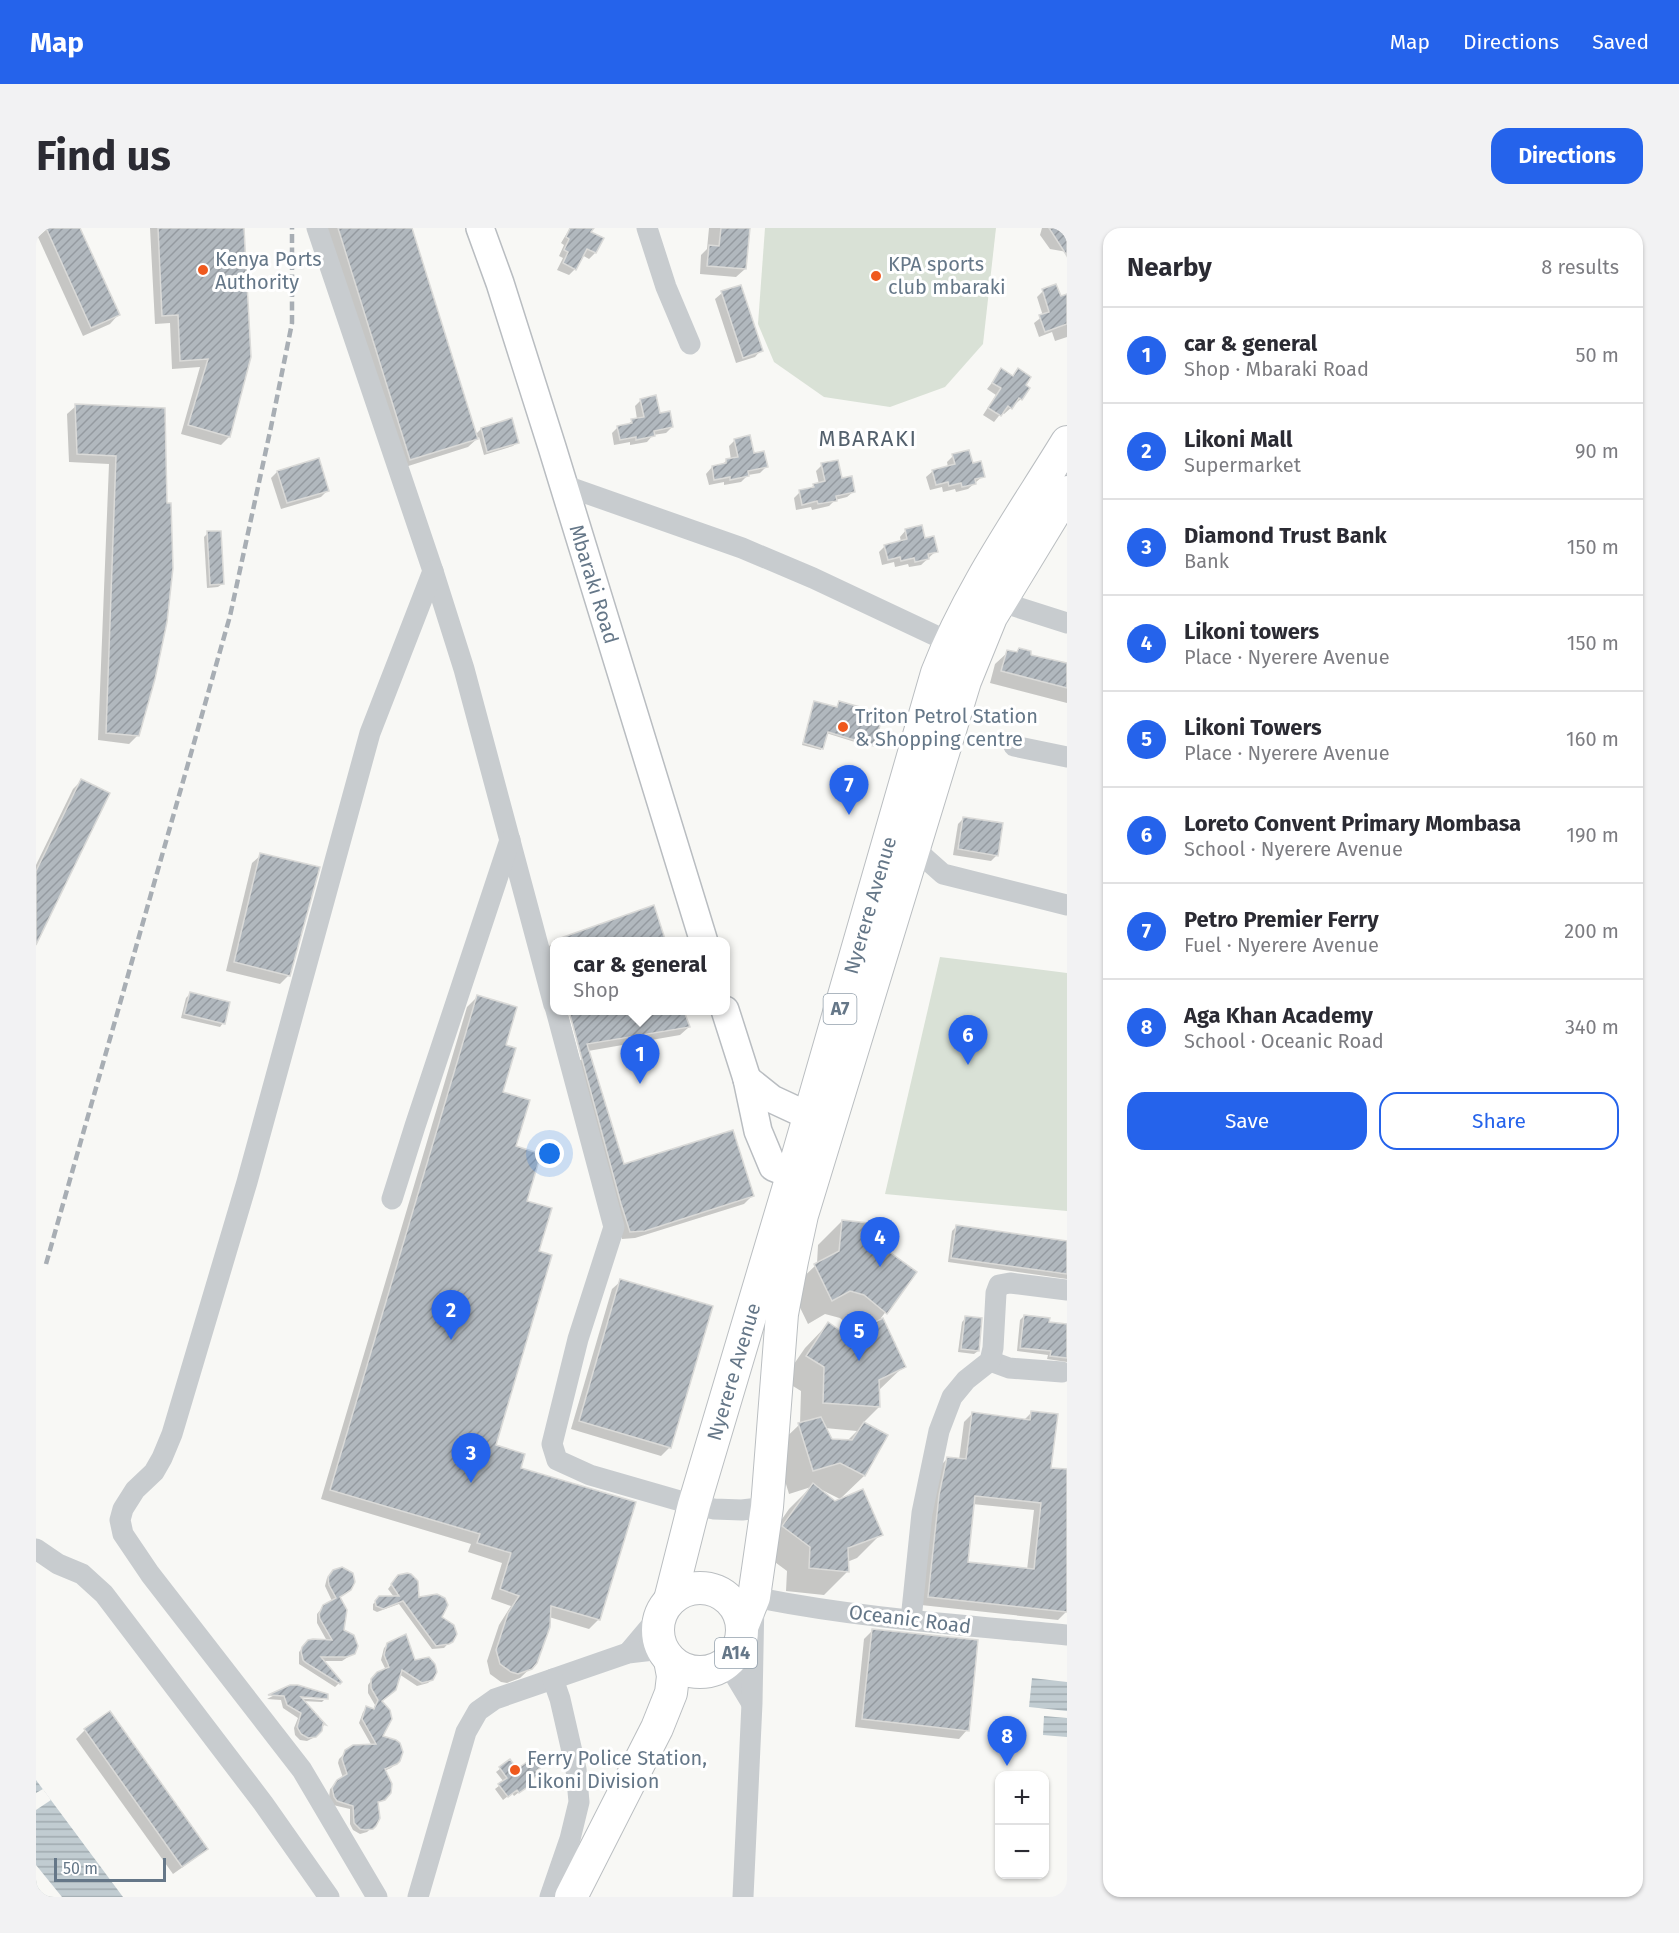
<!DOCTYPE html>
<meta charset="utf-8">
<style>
:root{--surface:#fff;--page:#f2f2f3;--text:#2b2b33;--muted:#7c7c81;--line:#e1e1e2;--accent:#2563eb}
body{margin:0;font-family:"Fira Sans",sans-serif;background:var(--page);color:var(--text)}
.controls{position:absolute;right:18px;bottom:18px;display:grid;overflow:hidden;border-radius:12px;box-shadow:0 2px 4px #0004}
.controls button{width:54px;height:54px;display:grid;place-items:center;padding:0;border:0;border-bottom:2px solid var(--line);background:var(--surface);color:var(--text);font:30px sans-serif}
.scale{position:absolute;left:18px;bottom:15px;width:112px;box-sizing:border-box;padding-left:6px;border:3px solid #657788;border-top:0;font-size:16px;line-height:21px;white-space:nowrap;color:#657788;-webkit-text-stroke:4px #fff;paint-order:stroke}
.you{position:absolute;left:514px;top:926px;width:21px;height:21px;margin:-15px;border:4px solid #fff;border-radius:50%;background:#1a73e8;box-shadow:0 0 0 9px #1a73e833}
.badge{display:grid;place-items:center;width:39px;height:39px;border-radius:50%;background:var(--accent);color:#fff;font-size:20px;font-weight:700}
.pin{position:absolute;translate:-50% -50px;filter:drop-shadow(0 2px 3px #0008)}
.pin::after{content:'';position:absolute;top:32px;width:21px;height:18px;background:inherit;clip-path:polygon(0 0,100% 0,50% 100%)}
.popup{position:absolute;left:514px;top:709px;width:180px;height:78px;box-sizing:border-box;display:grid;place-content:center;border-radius:12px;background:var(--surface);filter:drop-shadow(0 2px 4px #0005);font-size:20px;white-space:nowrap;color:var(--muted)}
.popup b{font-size:22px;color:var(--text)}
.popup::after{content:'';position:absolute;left:50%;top:100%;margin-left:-12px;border:12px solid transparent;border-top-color:var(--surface)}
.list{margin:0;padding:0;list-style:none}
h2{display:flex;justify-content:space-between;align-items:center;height:78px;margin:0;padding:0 24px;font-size:26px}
h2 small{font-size:20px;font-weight:400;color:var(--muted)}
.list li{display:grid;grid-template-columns:39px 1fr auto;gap:18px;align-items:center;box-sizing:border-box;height:96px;padding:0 24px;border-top:2px solid var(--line)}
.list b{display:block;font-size:22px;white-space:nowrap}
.list p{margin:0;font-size:20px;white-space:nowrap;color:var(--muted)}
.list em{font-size:20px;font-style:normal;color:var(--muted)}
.actions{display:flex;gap:12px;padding:18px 24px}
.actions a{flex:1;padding:14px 0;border:2px solid var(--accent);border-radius:18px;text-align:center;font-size:21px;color:var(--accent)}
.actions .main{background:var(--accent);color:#fff}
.map{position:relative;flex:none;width:1031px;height:1669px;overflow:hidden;border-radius:18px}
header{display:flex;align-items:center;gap:36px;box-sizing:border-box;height:84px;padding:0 30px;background:var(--accent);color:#fff}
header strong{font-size:28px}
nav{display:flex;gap:33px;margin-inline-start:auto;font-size:21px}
.intro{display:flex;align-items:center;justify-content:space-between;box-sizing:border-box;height:144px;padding:0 36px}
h1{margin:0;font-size:42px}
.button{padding:15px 27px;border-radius:18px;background:var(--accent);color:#fff;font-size:21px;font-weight:700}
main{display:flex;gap:36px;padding:0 36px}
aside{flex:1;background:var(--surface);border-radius:18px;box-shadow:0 2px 4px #0004}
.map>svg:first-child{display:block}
</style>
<header>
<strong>Map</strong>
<nav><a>Map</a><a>Directions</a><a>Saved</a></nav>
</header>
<div class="intro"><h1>Find us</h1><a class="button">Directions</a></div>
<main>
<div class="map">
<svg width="1031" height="1669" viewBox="0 0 1031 1669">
<defs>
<pattern id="water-rules" width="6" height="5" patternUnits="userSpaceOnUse" patternTransform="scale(1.5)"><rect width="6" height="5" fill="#c1ccd1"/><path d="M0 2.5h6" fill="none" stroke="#a0aaaf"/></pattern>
<pattern id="building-hatch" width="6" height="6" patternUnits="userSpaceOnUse" patternTransform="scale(1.5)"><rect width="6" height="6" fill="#b1b8be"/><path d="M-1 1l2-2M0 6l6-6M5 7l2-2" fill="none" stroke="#949aa0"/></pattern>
</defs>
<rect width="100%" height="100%" fill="#f8f8f5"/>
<!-- pitch -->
<g fill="#d9e1d6">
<path d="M729,0H960L947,116L909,159L854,179L788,169L738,134L722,96Z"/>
<path d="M904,729L1031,745V983L849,966Z"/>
</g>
<!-- water -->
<g fill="url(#water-rules)">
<path d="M996,1450L1031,1454V1483L993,1479Z"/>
<path d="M1008,1488L1031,1490V1509L1007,1507Z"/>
<path d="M0,1552L87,1669H0Z"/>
</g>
<!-- pier -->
<g fill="#f8f8f5">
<path d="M7,1561L15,1572L0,1582V1565Z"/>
<path d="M0,1637L26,1669H8L0,1659Z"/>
</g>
<!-- shadow -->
<g fill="#0003" fill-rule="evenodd">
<path d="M12,0H42L82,87L74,96L47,108L2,9Z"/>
<path d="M114,0H207L193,209L185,217L145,206L164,139L136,141L134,95L119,96Z"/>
<path d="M291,0H374L439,207L445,201L481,214L477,218L448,227L443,209L432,219L366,240Z"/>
<path d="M534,0H556L553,5L559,25L553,31L546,27L539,41L533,47L521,42L527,30L523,28L528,17L525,15Z"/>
<path d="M673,0H712L709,41L700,49L664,46L665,27L671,21Z"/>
<path d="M1006,0H1031V24L1014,21L1004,7Z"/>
<path d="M704,59L725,122L719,129L700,135L679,71L686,65Z"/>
<path d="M1007,63L1024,70L1031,77V109L1019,113L1016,104L1003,109L998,95L1007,88L1001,69Z"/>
<path d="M966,142L975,149L982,142L988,158L985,171L968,186L966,184L958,194L947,187L960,167L951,161Z"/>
<path d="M605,172L636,199L630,205L617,207L611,214L594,217V214L578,217L576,205L582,199L591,197L596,193L601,191L599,178Z"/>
<path d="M40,178L127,182L102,507L93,516L62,512L73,236L33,234L31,186Z"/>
<path d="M699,212L730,239L724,245L712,247L705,254L688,257V254L673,257L670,246L676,239L686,237L690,233L695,232L693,218Z"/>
<path d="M917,228L935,237L947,248L932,261L920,264L919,261L907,264L906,259L894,262L890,249L897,243L912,239L911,234Z"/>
<path d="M786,237L818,263L811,269L799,272L793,278L776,282L775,279L760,282L758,270L764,264L773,262L778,257L783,256L780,243Z"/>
<path d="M241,244L291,263L285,269L245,281L235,250Z"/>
<path d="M870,302L888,312L900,323L885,337L873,339L872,336L859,339L858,334L846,337L843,324L849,318L865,314L864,309Z"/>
<path d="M172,305L186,356L182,359L171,360L168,309Z"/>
<path d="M983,422L993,428L1031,437V475L954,455L959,436L972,424L979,425Z"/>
<path d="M779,474L800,480L803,475L827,491L836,517L835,519L790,505L785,522L766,517Z"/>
<path d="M45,553L0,714V637L37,561Z"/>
<path d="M928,590L961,627L955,633L917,627L922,596Z"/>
<path d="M225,627L253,747L244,756L190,743L216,635Z"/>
<path d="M518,714V768L507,723Z"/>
<path d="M154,766L187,795L184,799L145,790L150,770Z"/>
<path d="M441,769L468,818L465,865L502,1024L458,1218L483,1241L563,1391L553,1401L513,1389L500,1435L484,1450L471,1455L465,1454L454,1446L451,1433L463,1397L475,1378L455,1371L466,1335L432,1324L435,1316L285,1271L431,779Z"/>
<path d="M523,782H647L653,799L644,807L552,823L587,938L716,968L708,976L599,1010L586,1011L577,985ZM532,787H535L547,831L544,832Z"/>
<path d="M806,993L879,1044L845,1090L868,1138L842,1163L843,1179L827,1195L850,1207L828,1248L804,1271L782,1260L781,1261L845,1306L821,1330L811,1334L812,1343L788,1367L750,1363L751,1343L724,1323L753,1281L775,1259L753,1266L739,1220L764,1196L765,1163L747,1152L769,1120L792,1096L812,1109L821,1105L804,1090L789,1086L772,1096L755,1061L781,1036L782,1017ZM789,1200L821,1203L811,1213L795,1212Z"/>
<path d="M920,999L1031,1015V1051L912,1034L916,1003Z"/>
<path d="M585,1053L634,1219L625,1228L535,1201L576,1061Z"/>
<path d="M988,1088L1011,1096L1031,1098V1134L1011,1131L1012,1127L981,1123L984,1092Z"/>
<path d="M930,1090L942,1123L938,1126L922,1124L926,1094Z"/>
<path d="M996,1184L1013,1241L1030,1384L1022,1392L885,1377L895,1276L903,1239L911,1231L923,1232L928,1194L936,1186L987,1193ZM936,1276L998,1282L991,1342L930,1335Z"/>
<path d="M295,1346L303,1370L306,1403L318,1425L306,1433H285L304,1454L299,1459L263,1436V1424L273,1413H291L281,1395V1386L286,1380L296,1373L289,1358L291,1350Z"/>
<path d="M358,1353L404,1389L418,1409L408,1420L396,1421L363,1376L341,1384L337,1382V1376L344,1370L358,1369L352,1361Z"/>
<path d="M837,1402L931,1502L923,1511L819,1499L828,1411Z"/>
<path d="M352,1416L378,1433L396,1451L392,1455L381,1458L363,1446L345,1474V1509L363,1532L355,1540L348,1543L351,1568L340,1576L341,1594L331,1604L324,1606L317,1602L314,1596V1581L297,1577L293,1570L294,1561L307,1550L302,1535L303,1531L309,1525L336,1518L323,1495L327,1484L331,1480L337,1482L339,1477L332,1465V1457L337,1450L350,1442L345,1432L348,1420Z"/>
<path d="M254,1459L257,1470L288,1472L286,1474L266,1473L288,1497L277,1510L271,1513L264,1512L259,1507L258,1500L262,1490L247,1480L245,1472L231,1471Z"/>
<path d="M73,1485L170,1621L161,1629L137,1646L40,1511L49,1502Z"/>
<path d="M474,1533L481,1543L498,1544L489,1555L487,1561L478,1568L476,1565L467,1572L459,1561L468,1554L460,1544Z"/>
</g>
<!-- building -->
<g fill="url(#building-hatch)" stroke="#dadad8" stroke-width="1.5" fill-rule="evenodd">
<path d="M10,0H44L84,87L55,100Z"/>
<path d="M122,0H208L215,129L194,209L152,197L172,131L144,133L142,87L126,88Z"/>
<path d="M302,0H376L442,211L374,232Z"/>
<path d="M534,0H558L555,4L568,10L560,25L551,21L540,42L527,35L532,24L528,22L533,11L530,9Z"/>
<path d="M685,0H714L710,41L671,38L673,17L683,18Z"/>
<path d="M1013,0H1031V28Z"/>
<path d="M1020,56L1025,68L1031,66V96L1009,104L1003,87L1013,84L1006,61Z"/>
<path d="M705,57L727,123L707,130L685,63Z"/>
<path d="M965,140L977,148L982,140L995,149L990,157L994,160L986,172L983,170L976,181L972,178L965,188L952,180L965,160L956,155Z"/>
<path d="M620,167L624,185L634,183L637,199L618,203L619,208L600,212V209L584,212L581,198L596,195L595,191L608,189L604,171Z"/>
<path d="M39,176L129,180L131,275H135L137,340L131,394L119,451L103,508L70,505L80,228L41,226Z"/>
<path d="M476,190L483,215L451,224L445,200Z"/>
<path d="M714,207L718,225L728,223L732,239L712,243L713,248L694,252V249L678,252L676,238L690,235V231L702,229L698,211Z"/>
<path d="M933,222L937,235L945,233L949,249L939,251L940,256L926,259L925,255L913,258L912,254L900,257L896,242L919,236L916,226Z"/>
<path d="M283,230L293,263L251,275L241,243Z"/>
<path d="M802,232L806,250L816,248L819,264L800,268L801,273L782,276L781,273L766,277L763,262L778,259L777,256L789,253L785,235Z"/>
<path d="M886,297L889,310L898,308L902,324L892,326L893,331L879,334L878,330L865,333L864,329L852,332L848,317L871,311L869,301Z"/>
<path d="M171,303H185L188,356L174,357Z"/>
<path d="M983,420L995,423V427L1031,435V460L965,443L971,422L981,424Z"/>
<path d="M778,473L801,479L803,473L831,481L828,489L845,494L838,518L792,504L787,521L767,515Z"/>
<path d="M45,551L74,565L0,717V643Z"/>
<path d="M927,589L967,595L962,628L922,621Z"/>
<path d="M224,625L284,639L254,748L198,734Z"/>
<path d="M618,677L630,714H520L519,712Z"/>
<path d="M154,764L194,774L189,796L148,786Z"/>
<path d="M441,767L481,779L470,817L480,820L467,864L494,872L480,918L505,926L491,973L516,980L503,1023L516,1027L460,1217L489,1226L485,1240L600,1274L564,1392L515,1378L514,1399L501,1435L496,1441L482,1446L475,1444L464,1436L460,1422L472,1385L483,1368L464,1361L475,1325L441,1315L444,1306L294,1262Z"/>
<path d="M533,783H648L654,799L551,816L588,936L697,902L718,968L609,1003L594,1004L585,976Z"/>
<path d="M806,992L851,997L848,1020L881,1044L851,1086L828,1067L814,1063L796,1073L778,1036L803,1023Z"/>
<path d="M920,997L1031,1013V1046L915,1030Z"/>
<path d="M584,1051L677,1078L635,1220L543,1193Z"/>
<path d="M988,1087L1014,1090L1013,1094L1031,1096V1130L1014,1128L1015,1123L984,1120Z"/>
<path d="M929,1088L946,1090L943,1123L925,1121Z"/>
<path d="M847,1090L870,1139L843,1152L844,1179L787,1175L788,1139L770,1128L792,1094L812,1108Z"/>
<path d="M995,1183L1022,1186L1015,1240L1031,1241V1384L892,1369L903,1267L911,1229L930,1231L936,1184L994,1192ZM939,1268L1005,1275L998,1341L932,1334Z"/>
<path d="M785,1189L796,1211L816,1212L828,1194L852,1207L829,1248L804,1235L777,1243L762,1195Z"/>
<path d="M777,1255L799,1273L827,1261L847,1307L812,1320L813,1344L773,1340L774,1319L746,1298Z"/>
<path d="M306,1339L317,1345L319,1354L315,1362L304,1369L311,1382L308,1402L318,1407L322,1418L319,1426L311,1429H285L306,1454L304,1456L270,1435L267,1432L265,1423L266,1419L272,1412L277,1411L296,1412L284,1391L283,1386L287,1377L300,1370L293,1357L292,1349L297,1342Z"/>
<path d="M371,1345L375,1346L382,1353L383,1369L401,1366L409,1370L412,1377L406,1389L418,1397L421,1406L417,1414L413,1416L400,1418L367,1373L347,1381L340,1378L339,1373L343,1368H363L355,1356L362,1347Z"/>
<path d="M836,1401L942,1412L933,1503L826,1491Z"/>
<path d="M370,1406L379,1432L393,1429L399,1436L401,1444L397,1452L386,1455L366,1442L360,1462L346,1473L354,1482L356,1491L347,1508L360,1512L364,1515L367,1524L364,1533L361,1536L349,1541L356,1556L355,1565L349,1572L342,1574L344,1590L340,1598L337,1601L329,1602L324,1601L318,1595L317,1578L301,1573L298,1569L296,1560L301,1552L311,1546L306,1531L309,1522L317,1517L340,1516L326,1491L330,1478L338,1481L342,1472L335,1460V1451L341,1444L353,1439L348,1427L351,1415Z"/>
<path d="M254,1457H262L292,1466V1471L265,1469L290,1497L287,1496L286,1503L280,1509L272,1510L265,1506L261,1499L265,1485L251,1477L248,1468L232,1467Z"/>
<path d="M74,1483L172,1621L146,1639L48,1501Z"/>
<path d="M501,1527L508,1537L500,1543L502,1547L491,1555L493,1558L483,1565L481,1562L472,1569L462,1556L471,1550L463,1539L474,1531L481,1541Z"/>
</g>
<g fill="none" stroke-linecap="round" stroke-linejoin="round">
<defs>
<g id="major">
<path id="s1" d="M444,0L464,55L516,219L668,714"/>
<path d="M689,782L711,851L722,903L737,939L776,955"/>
<path d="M711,851L736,871L792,897"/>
</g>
<g id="highway">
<circle cx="664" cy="1402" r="42"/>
<path id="s2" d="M634,1372L658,1277L756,948L901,445C933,362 985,289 1031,214"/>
<path d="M706,1399L718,1369L731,1279L746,1086L756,1033L766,987L929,453L955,389L1031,264"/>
<path d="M535,1669L621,1500L635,1465L637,1448L634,1432"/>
</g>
</defs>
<!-- major casing -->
<use href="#major" stroke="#b9bdc1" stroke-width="30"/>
<!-- highway casing -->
<use href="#highway" stroke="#babec1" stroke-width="34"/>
<!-- minor -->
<g stroke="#c8cccf" stroke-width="21">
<path d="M281,0L397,343L428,441L518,777"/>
<path d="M611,0L630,59L654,116"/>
<path d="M527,257L706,320L777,350L913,414"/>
<path d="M953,370L1031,395"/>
<path d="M978,518L1031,529"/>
<path d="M870,616L879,619L889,630L907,646L1031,677"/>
<path d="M520,782L578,999L542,1111L516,1216L521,1232L554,1247L658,1277L678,1281L706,1282L731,1279"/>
<path d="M356,971L379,898L474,612"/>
<path d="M954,1133L973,1140L1026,1144"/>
<path d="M0,1321L22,1336L46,1346L68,1366L227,1575L293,1669"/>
<path d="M875,1392L886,1285L903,1203L916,1169L930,1152L954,1133L957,1120L960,1065L963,1057L974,1055L1031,1062"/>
<path d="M592,1425L624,1387"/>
<path d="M691,1434L715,1474"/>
<path d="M341,1669L266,1542L114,1346L87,1306L84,1292L87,1281L99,1262L118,1244L126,1230L136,1206L211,954L334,505L397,343"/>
<path d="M382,1669L430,1504L442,1483L459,1471L592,1425L626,1421"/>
<path d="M514,1669L534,1611L543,1574L540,1541L524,1471L517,1451"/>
<path d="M707,1669L716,1475L718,1369C821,1390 927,1397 1031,1407"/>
</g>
<!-- major -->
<use href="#major" stroke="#fff" stroke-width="27"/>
<!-- highway -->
<use href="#highway" stroke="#fff" stroke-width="32"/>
<!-- rail -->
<path stroke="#a8aeb4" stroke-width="4.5" stroke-dasharray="9 4.5" stroke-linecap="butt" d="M10,1036L194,388L235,199L256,95V0"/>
</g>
<!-- markers -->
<g fill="#ef591e" stroke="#fff" stroke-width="2">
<circle cx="167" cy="42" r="6"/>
<circle cx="840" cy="48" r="6"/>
<circle cx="807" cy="499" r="6"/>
<circle cx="479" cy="1542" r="6"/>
</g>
<g text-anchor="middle" stroke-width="6" stroke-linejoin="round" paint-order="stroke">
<!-- shield labels -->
<g fill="#fff" stroke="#93a0ac" stroke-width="1.5">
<rect x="787.5" y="766" width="33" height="30" rx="4.5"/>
<rect x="679" y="1410" width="42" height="30" rx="4.5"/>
</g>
<g font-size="18" font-weight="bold" fill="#657788">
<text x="804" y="787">A7</text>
<text x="700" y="1431">A14</text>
</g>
<!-- poi labels -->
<g font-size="20" fill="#657788" stroke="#fff" text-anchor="start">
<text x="179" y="38">Kenya Ports<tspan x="179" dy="23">Authority</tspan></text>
<text x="852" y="43">KPA sports<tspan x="852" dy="23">club mbaraki</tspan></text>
<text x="819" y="495">Triton Petrol Station<tspan x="819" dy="23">&amp; Shopping centre</tspan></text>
<text x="491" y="1537">Ferry Police Station,<tspan x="491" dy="23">Likoni Division</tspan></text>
</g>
<!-- street labels -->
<g font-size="20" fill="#657788" stroke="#fff">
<text dy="7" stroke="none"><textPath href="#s1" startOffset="374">Mbaraki Road</textPath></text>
<text dy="7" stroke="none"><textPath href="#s2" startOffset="723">Nyerere Avenue</textPath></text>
<text dy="7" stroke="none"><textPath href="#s2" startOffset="237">Nyerere Avenue</textPath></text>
<text transform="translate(874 1391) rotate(7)" y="7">Oceanic Road</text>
</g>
<!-- quarter labels -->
<g font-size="22" letter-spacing="1.5" fill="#54616d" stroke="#fff">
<text x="832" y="218">MBARAKI</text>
</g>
</g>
</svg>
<div class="controls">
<button>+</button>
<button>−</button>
</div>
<div class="scale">50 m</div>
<div class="you"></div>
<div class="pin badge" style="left:604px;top:856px">1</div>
<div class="popup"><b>car &amp; general</b>Shop</div>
<div class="pin badge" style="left:415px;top:1112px">2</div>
<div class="pin badge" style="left:435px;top:1255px">3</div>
<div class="pin badge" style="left:844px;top:1039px">4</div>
<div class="pin badge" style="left:823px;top:1133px">5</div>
<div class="pin badge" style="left:932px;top:837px">6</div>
<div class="pin badge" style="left:813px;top:587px">7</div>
<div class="pin badge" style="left:971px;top:1538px">8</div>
</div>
<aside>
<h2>Nearby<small>8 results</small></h2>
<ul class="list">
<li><span class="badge">1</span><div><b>car &amp; general</b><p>Shop · Mbaraki Road</p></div><em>50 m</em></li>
<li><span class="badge">2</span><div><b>Likoni Mall</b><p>Supermarket</p></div><em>90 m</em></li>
<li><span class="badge">3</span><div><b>Diamond Trust Bank</b><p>Bank</p></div><em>150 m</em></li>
<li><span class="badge">4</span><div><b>Likoni towers</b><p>Place · Nyerere Avenue</p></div><em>150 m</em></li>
<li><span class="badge">5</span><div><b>Likoni Towers</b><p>Place · Nyerere Avenue</p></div><em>160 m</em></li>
<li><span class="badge">6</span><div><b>Loreto Convent Primary Mombasa</b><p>School · Nyerere Avenue</p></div><em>190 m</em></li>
<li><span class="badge">7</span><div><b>Petro Premier Ferry</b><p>Fuel · Nyerere Avenue</p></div><em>200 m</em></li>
<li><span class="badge">8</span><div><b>Aga Khan Academy</b><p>School · Oceanic Road</p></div><em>340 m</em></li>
</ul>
<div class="actions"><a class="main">Save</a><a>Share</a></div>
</aside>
</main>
